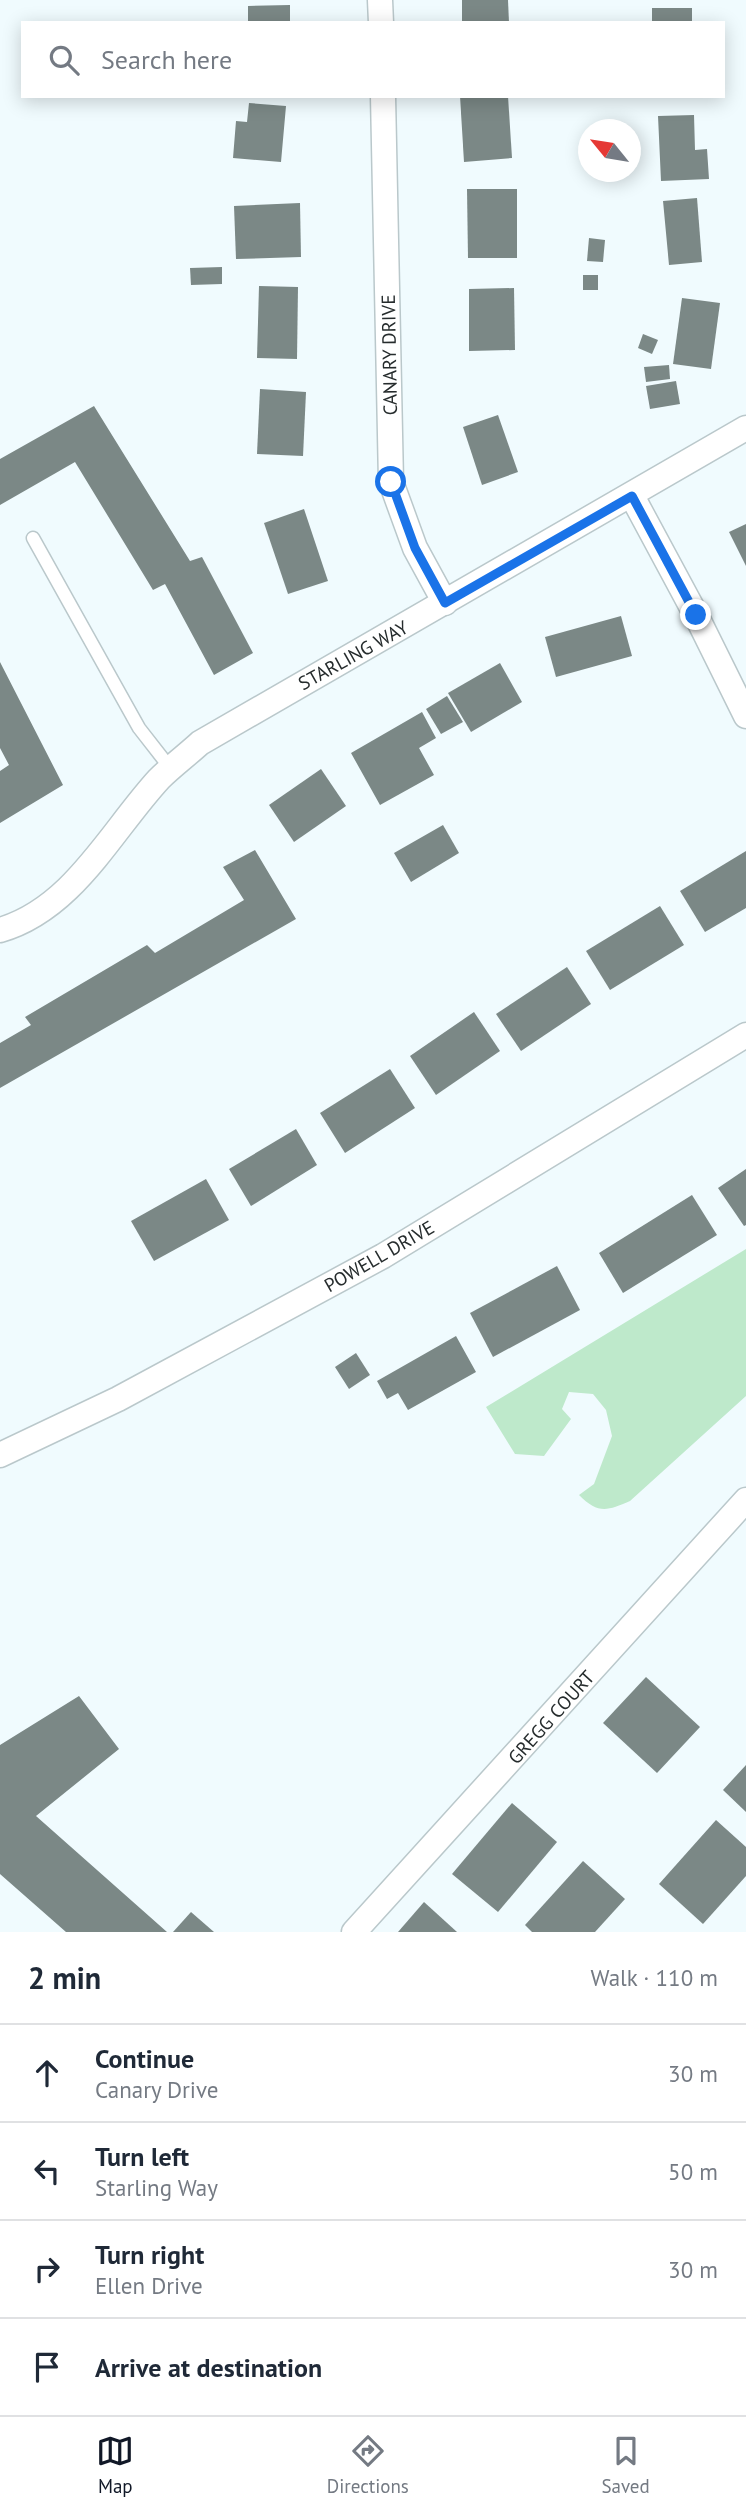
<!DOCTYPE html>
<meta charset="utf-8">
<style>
:root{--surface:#fff;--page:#f2f2f3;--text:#1f2937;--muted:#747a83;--line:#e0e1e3;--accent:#111827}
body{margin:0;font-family:"PT Sans",sans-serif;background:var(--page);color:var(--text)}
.compass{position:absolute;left:578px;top:119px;width:63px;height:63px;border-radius:50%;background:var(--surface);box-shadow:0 4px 18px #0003;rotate:300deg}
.stop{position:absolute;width:21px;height:21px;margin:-16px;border:5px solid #1a73e8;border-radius:50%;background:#fff}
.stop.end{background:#1a73e8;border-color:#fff;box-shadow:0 2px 7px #0008}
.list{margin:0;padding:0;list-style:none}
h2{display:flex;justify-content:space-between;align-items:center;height:91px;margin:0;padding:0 28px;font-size:30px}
h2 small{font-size:23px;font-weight:400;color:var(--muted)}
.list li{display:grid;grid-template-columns:46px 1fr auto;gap:21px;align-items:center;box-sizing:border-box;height:98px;padding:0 28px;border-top:2px solid var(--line)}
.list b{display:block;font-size:26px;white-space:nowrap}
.list p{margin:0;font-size:23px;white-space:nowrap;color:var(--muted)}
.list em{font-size:23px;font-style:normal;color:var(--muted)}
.icon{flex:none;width:38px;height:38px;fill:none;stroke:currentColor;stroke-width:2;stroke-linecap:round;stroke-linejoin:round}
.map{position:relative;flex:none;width:746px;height:1932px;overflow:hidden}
.search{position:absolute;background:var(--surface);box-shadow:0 4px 18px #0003;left:21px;right:21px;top:21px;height:77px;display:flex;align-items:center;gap:18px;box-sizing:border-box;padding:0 24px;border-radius:0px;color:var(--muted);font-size:26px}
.sheet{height:483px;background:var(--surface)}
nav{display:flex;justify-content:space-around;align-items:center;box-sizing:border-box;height:98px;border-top:2px solid var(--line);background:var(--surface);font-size:19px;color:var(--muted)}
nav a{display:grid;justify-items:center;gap:4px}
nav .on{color:var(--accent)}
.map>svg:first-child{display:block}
</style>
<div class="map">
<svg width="746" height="1932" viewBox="0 0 746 1932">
<rect width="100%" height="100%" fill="#f0fbfe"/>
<!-- green -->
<path fill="#bee9cb" d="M746,1249V1396L630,1501C607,1511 598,1514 579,1495L594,1484L612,1436L606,1410L593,1394L569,1392L562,1409L571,1419L544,1456L515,1454L486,1407Z"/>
<!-- building -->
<g fill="#7b8886">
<path d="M462,0H508L509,23H462Z"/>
<path d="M290,5V23H248V6Z"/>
<rect x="652" y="8" width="40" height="15"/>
<path d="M460,96H508L512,158L464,162Z"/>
<path d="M249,103L286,106L281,162L233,158L236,121L247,122Z"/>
<path d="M694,115L695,150L707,149L709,179L661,181L658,116Z"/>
<path d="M467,189H517V258H468Z"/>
<path d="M697,198L702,262L669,265L663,201Z"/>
<path d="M300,203L301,257L236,259L234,206Z"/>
<path d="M589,238L605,240L603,262L587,261Z"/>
<path d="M222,267V284L191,285L190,268Z"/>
<rect x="583" y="275" width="15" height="15"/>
<path d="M259,286L298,287L297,359L257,358Z"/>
<path d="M514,288L515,350L469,351V289Z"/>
<path d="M682,298L720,303L711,369L673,364Z"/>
<path d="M643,334L658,340L652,354L638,348Z"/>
<path d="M669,365L670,379L646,382L644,367Z"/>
<path d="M676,381L680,404L650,409L646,386Z"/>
<path d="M260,389L306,392L303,456L257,454Z"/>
<path d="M94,406L190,561L202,557L253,653L214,675L165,584L153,590L75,462L0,505V459Z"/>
<path d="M498,415L518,472L482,485L463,427Z"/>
<path d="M304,509L328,581L288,594L264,523Z"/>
<path d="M746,524V566L729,532Z"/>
<path d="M621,616L632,656L556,677L545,637Z"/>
<path d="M0,662L63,785L0,823V771L9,765L0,748Z"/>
<path d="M500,663L522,702L471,732L448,693Z"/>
<path d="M447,696L463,722L441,734L426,709Z"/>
<path d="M422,712L436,738L419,748L434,775L380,805L351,753Z"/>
<path d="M321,769L346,806L294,842L269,805Z"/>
<path d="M443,825L459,853L411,882L394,853Z"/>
<path d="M255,850L296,919L0,1088V1043L31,1025L25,1017L147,945L155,953L244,900L223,867Z"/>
<path d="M746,851V908L705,932L680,891Z"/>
<path d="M660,906L684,945L610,990L586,951Z"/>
<path d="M567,967L591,1004L521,1051L496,1014Z"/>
<path d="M474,1012L500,1051L436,1095L410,1056Z"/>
<path d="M390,1069L415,1108L345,1153L320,1113Z"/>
<path d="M296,1129L317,1165L251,1206L229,1169Z"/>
<path d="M746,1169V1225L744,1226L718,1188Z"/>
<path d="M206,1179L229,1220L154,1261L131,1221Z"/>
<path d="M692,1195L717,1235L623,1293L599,1253Z"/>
<path d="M557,1266L580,1310L493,1357L470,1313Z"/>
<path d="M456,1336L476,1372L408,1410L398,1393L387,1399L377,1381Z"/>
<path d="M356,1353L370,1375L349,1389L335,1367Z"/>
<path d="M646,1677L700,1727L657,1773L603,1723Z"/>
<path d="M79,1696L119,1749L36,1816L167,1932H66L0,1874V1745Z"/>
<path d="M746,1765V1812L723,1790Z"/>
<path d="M512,1803L557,1842L498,1912L452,1874Z"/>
<path d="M716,1820L746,1847V1876L703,1924L659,1884Z"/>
<path d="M583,1861L625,1899L595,1932H532L525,1925Z"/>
<path d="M424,1902L457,1932H398Z"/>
<path d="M191,1912L214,1932H173Z"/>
</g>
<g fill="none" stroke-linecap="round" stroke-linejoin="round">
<defs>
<path id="lane" d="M33,538L139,728L171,769"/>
<g id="street">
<path d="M380,0L381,23"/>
<path d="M383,96L391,482L415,548L445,603"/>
<path d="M632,496L696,615L746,716"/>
<path d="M0,930C73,909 111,831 159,779C172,766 187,755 200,743L746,428"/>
<path d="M0,1455L118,1399L383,1256L746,1035"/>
<path d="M354,1932L746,1500"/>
</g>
</defs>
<!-- lane casing -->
<use href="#lane" stroke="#bac8cb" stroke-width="15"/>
<!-- street casing -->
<use href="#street" stroke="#bac8cb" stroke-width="27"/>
<!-- lane -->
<use href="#lane" stroke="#fff" stroke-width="12"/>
<!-- street -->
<use href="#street" stroke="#fff" stroke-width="24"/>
</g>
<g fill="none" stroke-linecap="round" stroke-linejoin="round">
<!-- route -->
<path stroke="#1a73e8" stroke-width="9" d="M391,482L415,548L445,603L632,496L696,615"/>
</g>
<g text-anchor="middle" stroke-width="5" stroke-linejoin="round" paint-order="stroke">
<!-- street labels -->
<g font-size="19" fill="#262c2d" stroke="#fff">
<text transform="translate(389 355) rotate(-91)" y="7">CANARY DRIVE</text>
<text transform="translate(353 655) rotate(-29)" y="7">STARLING WAY</text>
<text transform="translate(379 1256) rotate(-30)" y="7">POWELL DRIVE</text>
<text transform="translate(551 1717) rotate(-48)" y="7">GREGG COURT</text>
</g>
</g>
</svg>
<svg class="compass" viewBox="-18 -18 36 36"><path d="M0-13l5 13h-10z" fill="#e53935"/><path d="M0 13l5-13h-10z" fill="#747a83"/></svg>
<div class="stop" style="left:391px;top:482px"></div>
<div class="stop end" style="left:696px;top:615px"></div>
<div class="search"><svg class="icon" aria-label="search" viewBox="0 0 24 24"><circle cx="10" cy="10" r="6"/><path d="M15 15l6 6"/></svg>Search here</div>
</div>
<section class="sheet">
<h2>2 min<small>Walk · 110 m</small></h2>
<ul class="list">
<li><svg class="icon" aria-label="ahead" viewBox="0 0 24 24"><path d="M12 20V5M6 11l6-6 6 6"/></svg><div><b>Continue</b><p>Canary Drive</p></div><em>30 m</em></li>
<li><svg class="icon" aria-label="left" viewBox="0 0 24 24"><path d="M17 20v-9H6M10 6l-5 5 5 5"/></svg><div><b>Turn left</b><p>Starling Way</p></div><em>50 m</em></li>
<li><svg class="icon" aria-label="right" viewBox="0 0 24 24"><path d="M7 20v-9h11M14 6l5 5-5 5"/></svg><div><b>Turn right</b><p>Ellen Drive</p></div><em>30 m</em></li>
<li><svg class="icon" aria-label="arrive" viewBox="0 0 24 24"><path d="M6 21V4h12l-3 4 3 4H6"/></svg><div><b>Arrive at destination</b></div></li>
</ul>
</section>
<nav>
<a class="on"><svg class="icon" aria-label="map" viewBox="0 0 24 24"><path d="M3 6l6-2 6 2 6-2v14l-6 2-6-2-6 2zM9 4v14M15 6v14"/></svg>Map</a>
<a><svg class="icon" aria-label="directions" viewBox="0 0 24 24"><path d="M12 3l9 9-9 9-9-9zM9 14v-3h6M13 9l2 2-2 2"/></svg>Directions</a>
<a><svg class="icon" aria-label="saved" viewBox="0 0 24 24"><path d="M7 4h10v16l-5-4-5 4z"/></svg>Saved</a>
</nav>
